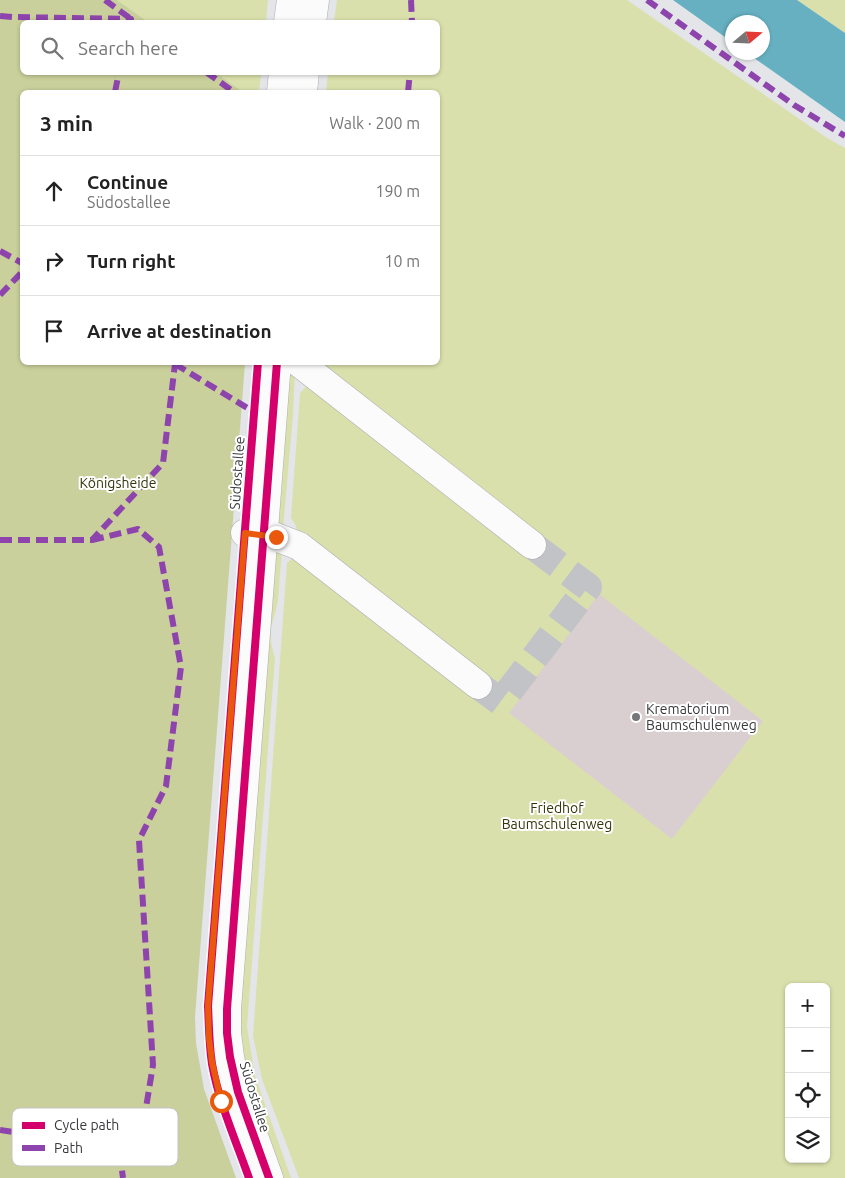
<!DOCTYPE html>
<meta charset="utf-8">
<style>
:root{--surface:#fff;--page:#f2f2f2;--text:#222;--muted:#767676;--line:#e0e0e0}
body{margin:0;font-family:Ubuntu,sans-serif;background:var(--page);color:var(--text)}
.controls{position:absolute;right:15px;bottom:15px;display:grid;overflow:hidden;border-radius:8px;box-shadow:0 1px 4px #0004}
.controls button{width:45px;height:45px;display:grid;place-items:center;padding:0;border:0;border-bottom:1px solid var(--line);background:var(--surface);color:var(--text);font:25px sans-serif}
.compass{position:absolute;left:725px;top:15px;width:45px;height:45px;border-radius:50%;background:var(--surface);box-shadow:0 1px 4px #0004;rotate:71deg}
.stop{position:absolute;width:15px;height:15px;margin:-11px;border:4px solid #ea580c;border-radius:50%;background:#fff}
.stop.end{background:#ea580c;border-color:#fff;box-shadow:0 1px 5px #0008}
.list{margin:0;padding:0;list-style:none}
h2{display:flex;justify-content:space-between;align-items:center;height:65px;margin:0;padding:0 20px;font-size:21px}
h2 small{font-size:16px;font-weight:400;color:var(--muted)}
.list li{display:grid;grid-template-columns:32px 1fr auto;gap:15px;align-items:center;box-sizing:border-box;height:70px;padding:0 20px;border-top:1px solid var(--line)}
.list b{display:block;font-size:19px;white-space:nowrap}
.list p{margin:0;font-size:16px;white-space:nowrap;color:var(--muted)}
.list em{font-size:16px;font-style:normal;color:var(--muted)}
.icon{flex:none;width:28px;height:28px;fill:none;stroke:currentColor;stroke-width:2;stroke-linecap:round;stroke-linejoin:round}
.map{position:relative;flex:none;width:845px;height:1178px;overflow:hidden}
.search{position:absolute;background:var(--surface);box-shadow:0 1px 4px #0004;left:20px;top:20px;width:420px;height:55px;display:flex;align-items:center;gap:12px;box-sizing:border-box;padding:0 18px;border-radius:8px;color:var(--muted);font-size:19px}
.panel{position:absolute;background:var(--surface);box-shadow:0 1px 4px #0004;left:20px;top:90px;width:420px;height:275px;border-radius:8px}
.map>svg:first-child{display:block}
</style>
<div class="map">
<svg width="845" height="1178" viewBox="0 0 845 1178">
<rect width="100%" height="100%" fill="#e3e5e9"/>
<!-- green -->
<g fill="#dae0ab" fill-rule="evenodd">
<path d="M117,0H268L266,22H148Z"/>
<path d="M337,0H627L827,138L845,148V1178H299L262,1079L253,1036L287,563L294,557L300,538L295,524L291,518L300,393C311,383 311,376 313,363L438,362V92H326L328,73L438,72V22H334ZM789,987H826V1159H789Z"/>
<path d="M797,0H845V33Z"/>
<path d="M216,73H261L259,92H243Z"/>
<path d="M289,367H295L293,415L283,528L277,525Z"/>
<path d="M282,548L278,600C277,607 275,613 273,620C269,633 271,646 275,658L247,1027L255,1076L291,1178H282L245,1071L239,1029L275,549Z"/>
</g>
<!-- forest -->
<path fill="#cad09b" d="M0,0H117L148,22H22V72L216,73L243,92H22V362L245,363L195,1017L196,1043L204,1089L236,1178H0Z"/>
<!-- water -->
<path fill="#66b0c2" d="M673,0H797L845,33V122L747,53L762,52V22H732V42Z"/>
<!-- building -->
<path fill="#dacfd0" d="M599,594L763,721L672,839L509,713Z"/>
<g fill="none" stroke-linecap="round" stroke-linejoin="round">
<!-- minor-tunnel -->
<path stroke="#c1c3c7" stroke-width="28" stroke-dasharray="28 14" stroke-linecap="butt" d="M478,685L501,702L588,587L532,545"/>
<defs>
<g id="minor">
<path d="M298,362L532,545"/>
<path d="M245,533L276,537L299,546L478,685"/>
</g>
<g id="major">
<path d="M288,22L291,0"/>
<path d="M312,22L315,0"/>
<path d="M281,92L283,72"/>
<path d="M303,92L305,72"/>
<path d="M269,1178L238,1092L230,1057L227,1033V1009L277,362"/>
</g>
</defs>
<!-- minor casing -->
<use href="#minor" stroke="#acadb1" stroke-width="29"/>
<!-- major casing -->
<use href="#major" stroke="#acadb1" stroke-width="29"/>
<!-- minor -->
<use href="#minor" stroke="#fbfbfc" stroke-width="28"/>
<!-- major -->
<use href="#major" stroke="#fbfbfc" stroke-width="28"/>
<!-- quiet -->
<g stroke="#8e44ad" stroke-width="6" stroke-dasharray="12 6" stroke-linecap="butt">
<path d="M105,0L131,19"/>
<path d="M411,0L412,22"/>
<path d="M647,0L794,105L845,136"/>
<path d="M0,16L13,17L131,19L130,22"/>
<path d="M206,72L234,92"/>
<path d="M115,92L119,72"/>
<path d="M408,92L410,72"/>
<path d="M0,251L22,263"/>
<path d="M0,295L22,272"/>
<path d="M175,364L254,412"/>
<path d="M0,540H92L163,463L175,364L173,362"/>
<path d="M92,540L138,529L159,547L181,667L166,786L139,840L153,1065L143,1126L119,1148L123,1178"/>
<path d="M0,1130L119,1148"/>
</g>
<defs>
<g id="cycleway">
<path d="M249,1178C236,1141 219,1103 212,1064C209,1045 209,1025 208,1006L258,362"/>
<path d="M269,1178L238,1092L230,1057L227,1033V1009L277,362"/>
</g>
</defs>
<!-- cycleway casing -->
<use href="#cycleway" stroke="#fff" stroke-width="11"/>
<!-- cycleway -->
<use href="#cycleway" stroke="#d6006c" stroke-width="8"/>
</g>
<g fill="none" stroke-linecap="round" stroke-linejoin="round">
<!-- route -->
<path stroke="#ea580c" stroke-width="6" d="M221,1101L212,1062L209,1038L208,1006L245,533L276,537"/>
</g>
<!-- markers -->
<circle fill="#747679" stroke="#fff" stroke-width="2" cx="636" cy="717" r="5"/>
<g text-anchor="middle" stroke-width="4" stroke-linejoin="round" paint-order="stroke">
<!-- street labels -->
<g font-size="14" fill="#393a3d" stroke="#fff">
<text transform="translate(237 473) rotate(-86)" y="5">Südostallee</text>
<text transform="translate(255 1097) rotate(73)" y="5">Südostallee</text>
</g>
<!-- park labels -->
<g font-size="14" fill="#33360b" stroke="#fff">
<text x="118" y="488">Königsheide</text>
<text x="557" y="813">Friedhof<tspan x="557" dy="16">Baumschulenweg</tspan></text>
</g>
<!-- poi labels -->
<g font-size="14" fill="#393a3d" stroke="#fff" text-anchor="start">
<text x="646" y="714">Krematorium<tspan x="646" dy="16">Baumschulenweg</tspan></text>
</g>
</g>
<!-- legend -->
<rect x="12" y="1108" width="166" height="58" rx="8" fill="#fff" stroke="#c4c4c5" stroke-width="1"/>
<rect x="22" y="1122" width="23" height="7" fill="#d6006c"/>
<rect x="22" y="1145" width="23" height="6" fill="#8e44ad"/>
<g font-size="14" fill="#393a3d">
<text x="54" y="1130">Cycle path</text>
<text x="54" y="1153">Path</text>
</g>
</svg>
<div class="controls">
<button>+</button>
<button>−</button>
<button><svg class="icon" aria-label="locate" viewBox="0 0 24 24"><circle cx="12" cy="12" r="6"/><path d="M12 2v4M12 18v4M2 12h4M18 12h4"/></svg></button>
<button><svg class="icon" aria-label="layers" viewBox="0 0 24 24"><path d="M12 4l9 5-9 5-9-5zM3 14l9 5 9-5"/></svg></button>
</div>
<svg class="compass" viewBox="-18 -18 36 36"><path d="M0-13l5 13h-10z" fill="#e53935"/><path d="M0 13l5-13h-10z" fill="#767676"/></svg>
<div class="stop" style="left:221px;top:1101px"></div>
<div class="stop end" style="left:276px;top:537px"></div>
<div class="search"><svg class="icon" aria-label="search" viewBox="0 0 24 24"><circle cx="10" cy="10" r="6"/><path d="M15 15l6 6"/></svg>Search here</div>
<section class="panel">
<h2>3 min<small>Walk · 200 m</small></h2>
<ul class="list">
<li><svg class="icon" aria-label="ahead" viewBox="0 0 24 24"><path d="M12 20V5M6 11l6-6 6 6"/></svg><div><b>Continue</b><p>Südostallee</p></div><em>190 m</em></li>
<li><svg class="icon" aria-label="right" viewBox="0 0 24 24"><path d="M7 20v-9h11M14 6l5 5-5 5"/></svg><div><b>Turn right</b></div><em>10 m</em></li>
<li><svg class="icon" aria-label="arrive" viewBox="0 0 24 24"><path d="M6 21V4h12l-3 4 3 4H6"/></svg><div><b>Arrive at destination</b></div></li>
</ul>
</section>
</div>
